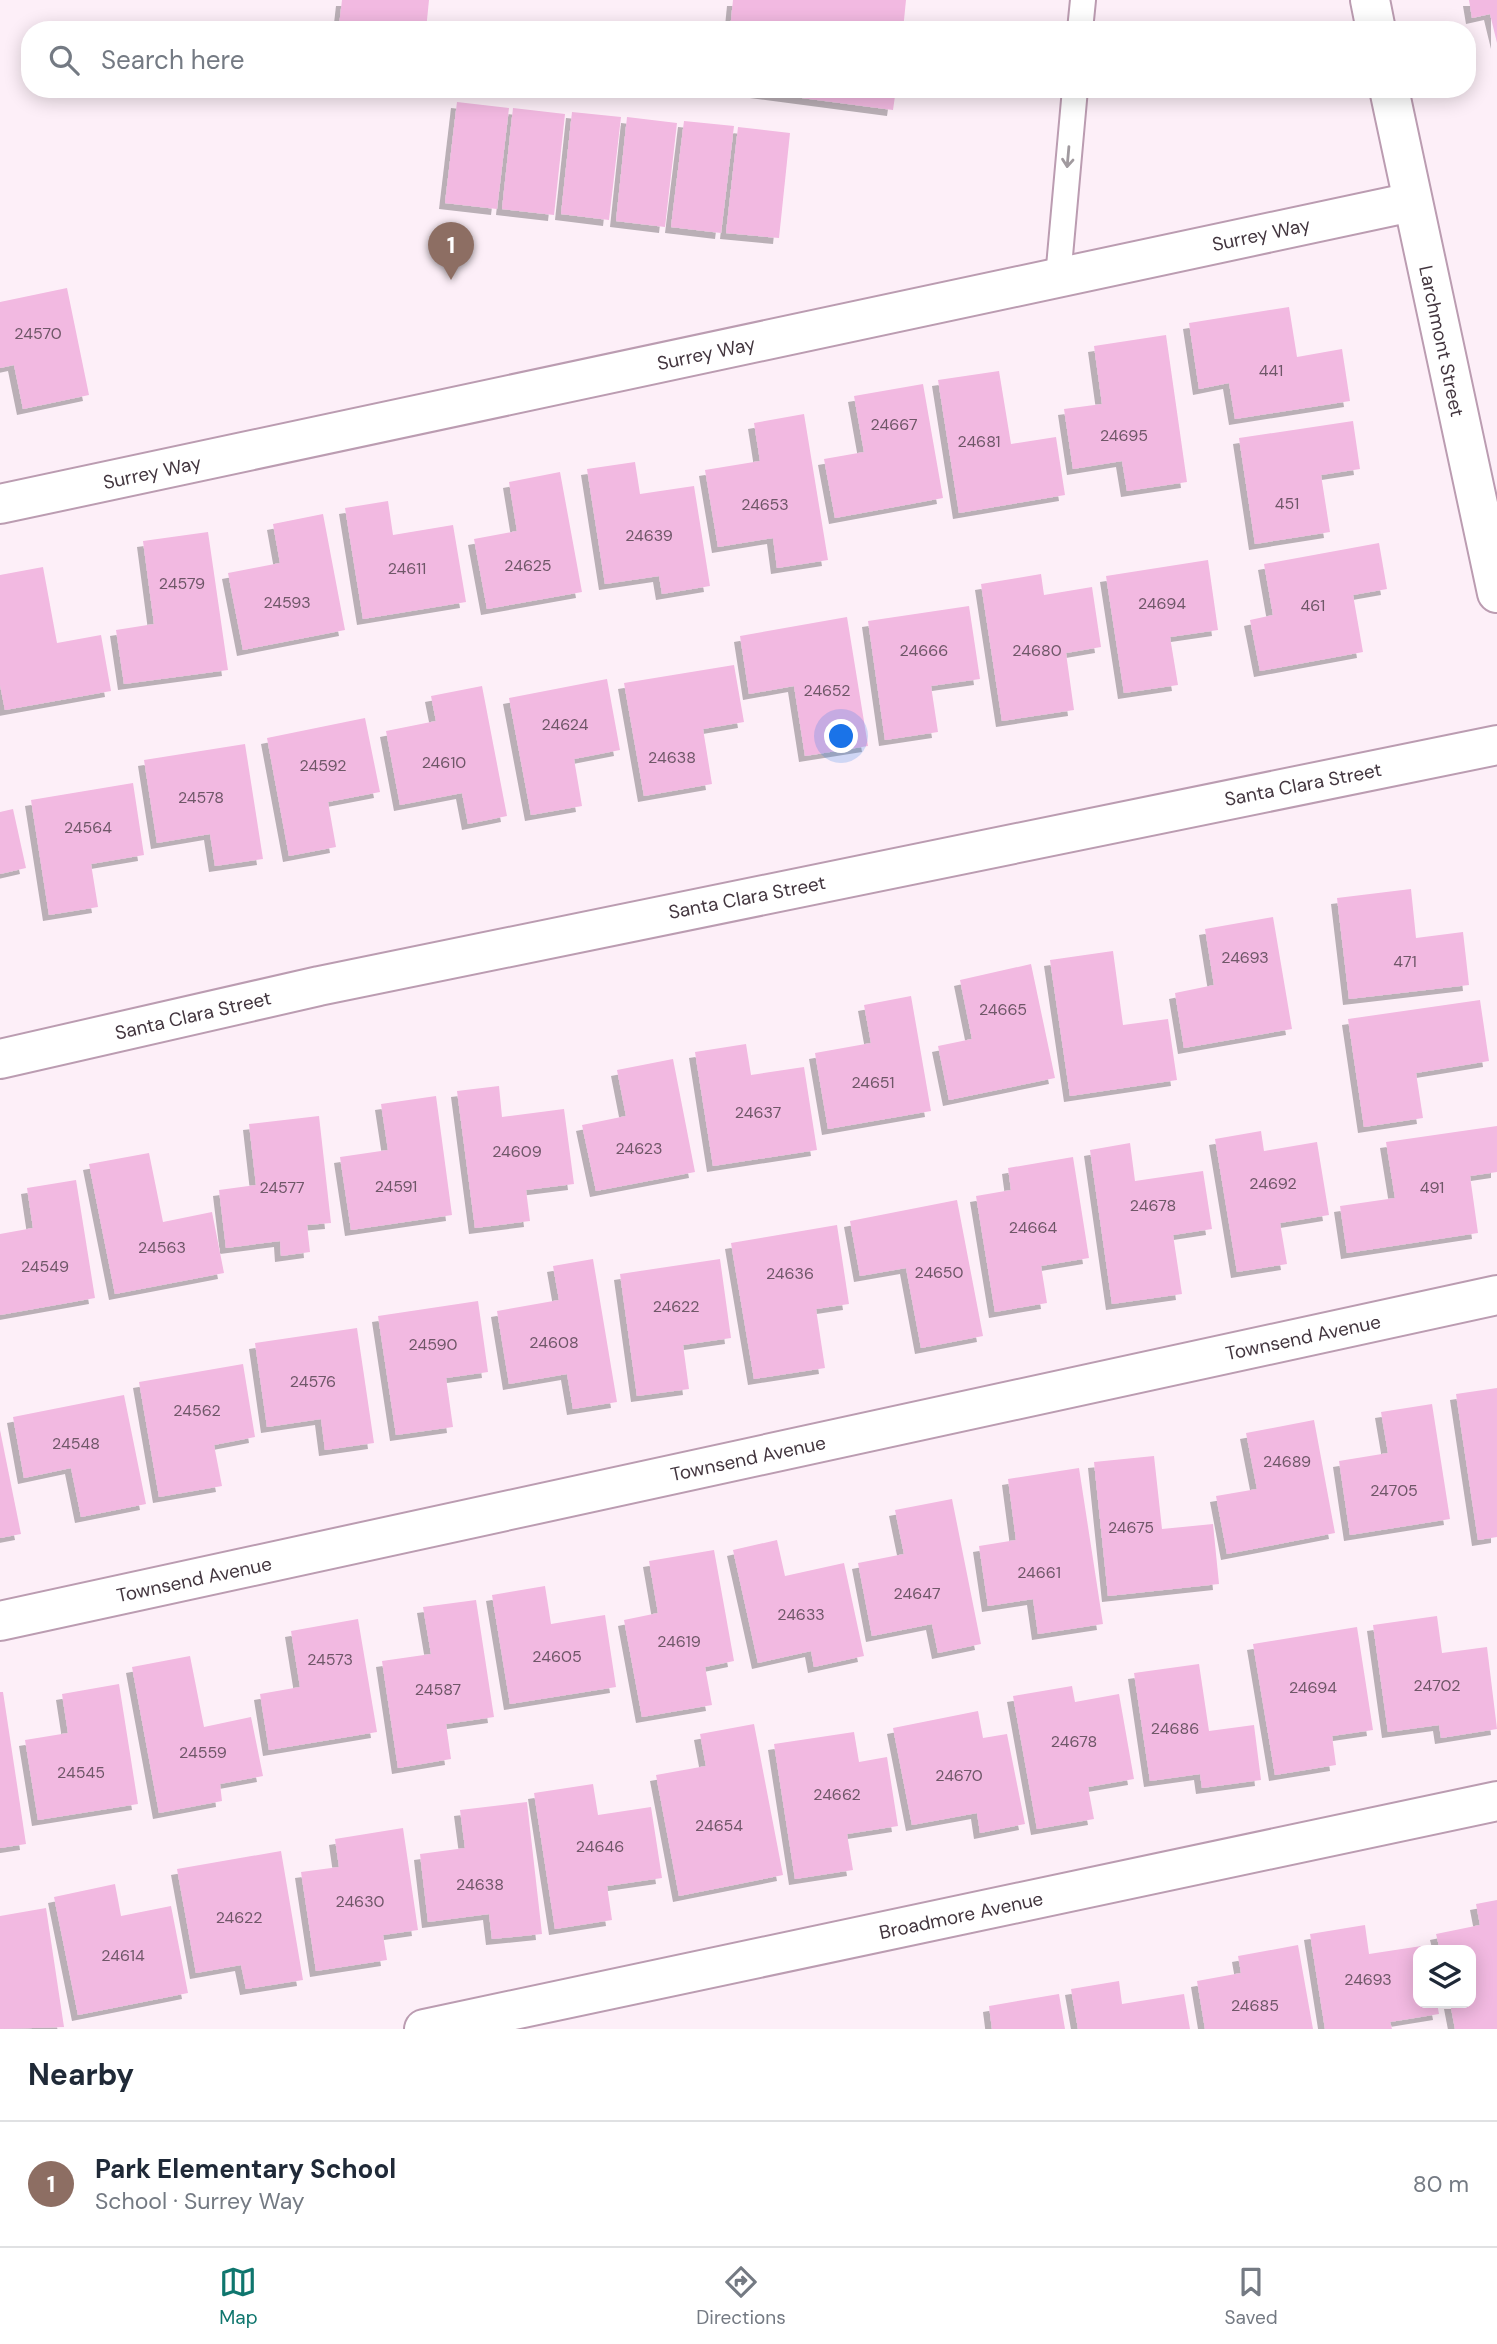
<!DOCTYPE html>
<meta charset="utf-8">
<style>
:root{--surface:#fff;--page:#f6f6f7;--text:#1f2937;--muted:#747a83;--line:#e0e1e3;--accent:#0f766e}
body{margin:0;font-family:"DM Sans",sans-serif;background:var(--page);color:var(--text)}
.controls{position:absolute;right:21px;bottom:21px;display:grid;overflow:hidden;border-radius:14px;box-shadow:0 4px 18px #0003}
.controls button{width:63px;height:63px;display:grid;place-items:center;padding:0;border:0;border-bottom:2px solid var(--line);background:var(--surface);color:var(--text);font:35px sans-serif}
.you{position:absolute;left:842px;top:737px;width:24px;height:24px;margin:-18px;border:5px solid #fff;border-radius:50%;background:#1a73e8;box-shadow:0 0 0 10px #1a73e833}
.badge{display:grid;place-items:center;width:46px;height:46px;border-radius:50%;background:var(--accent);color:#fff;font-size:23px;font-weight:700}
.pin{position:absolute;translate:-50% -58px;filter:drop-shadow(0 2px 4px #0008)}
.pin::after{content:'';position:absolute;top:37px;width:24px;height:21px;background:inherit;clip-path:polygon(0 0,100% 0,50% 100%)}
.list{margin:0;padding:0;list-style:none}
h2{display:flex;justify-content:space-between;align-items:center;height:91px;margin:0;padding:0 28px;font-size:30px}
h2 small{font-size:23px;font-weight:400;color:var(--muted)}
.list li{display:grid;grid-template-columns:46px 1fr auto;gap:21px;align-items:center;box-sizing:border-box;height:126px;padding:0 28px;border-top:2px solid var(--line)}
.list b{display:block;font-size:26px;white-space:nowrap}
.list p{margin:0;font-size:23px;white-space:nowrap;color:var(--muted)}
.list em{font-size:23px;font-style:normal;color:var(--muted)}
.icon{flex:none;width:38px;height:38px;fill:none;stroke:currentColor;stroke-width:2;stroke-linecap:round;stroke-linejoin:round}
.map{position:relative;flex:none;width:1497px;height:2029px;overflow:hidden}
.search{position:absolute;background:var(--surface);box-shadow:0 4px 18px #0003;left:21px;right:21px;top:21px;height:77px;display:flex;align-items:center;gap:18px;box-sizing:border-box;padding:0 24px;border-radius:28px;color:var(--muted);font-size:26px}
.sheet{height:217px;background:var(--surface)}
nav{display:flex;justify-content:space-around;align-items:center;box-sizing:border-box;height:98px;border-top:2px solid var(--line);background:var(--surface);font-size:19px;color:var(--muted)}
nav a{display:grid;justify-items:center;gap:4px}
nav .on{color:var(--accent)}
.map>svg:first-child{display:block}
</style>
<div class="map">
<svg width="1497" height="2029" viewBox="0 0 1497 2029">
<defs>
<filter id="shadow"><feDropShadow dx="-6" dy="6" stdDeviation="0" flood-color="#0004"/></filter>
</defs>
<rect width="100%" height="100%" fill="#fdeff8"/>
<!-- building -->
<g fill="#f2b9e1" filter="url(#shadow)">
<path d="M342,0H429L426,30H374L339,26Z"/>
<path d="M733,0H906L903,30H730Z"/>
<path d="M1469,0H1497V43L1490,14L1472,18Z"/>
<path d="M733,89H896L893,110Z"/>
<path d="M457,102L509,108L497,209L445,203Z"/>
<path d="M513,108L565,114L554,215L502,209Z"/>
<path d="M572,112L621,117L609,220L561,214Z"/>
<path d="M627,117L677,123L665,227L616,221Z"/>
<path d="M684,121L734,126L721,233L671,227Z"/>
<path d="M738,127L790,133L779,238L726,233Z"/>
<path d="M67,288L89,395L23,409L14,365L0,368V302Z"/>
<path d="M1289,307L1297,357L1342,349L1350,401L1235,419L1229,383L1199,389L1189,323Z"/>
<path d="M1166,335L1187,482L1127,491L1122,461L1073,469L1064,409L1102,404L1094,346Z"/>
<path d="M999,371L1011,444L1056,437L1065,495L959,513L938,380Z"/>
<path d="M923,384L943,498L835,518L824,459L864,452L854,396Z"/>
<path d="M804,414L828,560L777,568L773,538L718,547L705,470L760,461L754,423Z"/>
<path d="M1353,421L1360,469L1321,475L1330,532L1255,544L1239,438Z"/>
<path d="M635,462L640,494L694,486L710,586L662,594L659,576L605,584L587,469Z"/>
<path d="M560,472L582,592L487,609L474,539L517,531L509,482Z"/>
<path d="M388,501L393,535L453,525L466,602L363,619L345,508Z"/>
<path d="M323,514L345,630L243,650L228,573L280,563L273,524Z"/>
<path d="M208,532L228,670L124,684L116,630L154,624L143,541Z"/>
<path d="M1379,543L1387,589L1353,595L1363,652L1260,671L1250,620L1273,615L1264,564Z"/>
<path d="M1208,560L1218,630L1170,637L1178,685L1124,693L1106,576Z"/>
<path d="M43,567L57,643L101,635L111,691L5,710L0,685V575Z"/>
<path d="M1041,574L1044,595L1092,587L1101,647L1066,653L1074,710L1002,721L981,584Z"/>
<path d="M969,606L980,679L931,686L938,732L885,740L868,621Z"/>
<path d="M847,617L868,746L805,756L794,686L749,694L740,636Z"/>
<path d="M734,665L744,722L703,729L712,784L644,796L624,683Z"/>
<path d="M607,679L620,750L574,759L582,806L531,815L509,698Z"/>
<path d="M482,686L507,816L468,824L462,793L400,805L386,731L436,721L431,696Z"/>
<path d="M365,718L380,792L328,802L336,847L289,856L267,738Z"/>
<path d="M245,744L263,859L215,866L210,834L157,843L144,760Z"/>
<path d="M133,783L144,855L91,864L98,907L49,915L31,800Z"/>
<path d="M13,809L26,868L0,874V812Z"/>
<path d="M1411,889L1416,938L1463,932L1469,985L1349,999L1337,898Z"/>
<path d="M1273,917L1292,1029L1184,1048L1175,993L1214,985L1205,929Z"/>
<path d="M1113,951L1123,1025L1168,1019L1177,1080L1070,1096L1050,960Z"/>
<path d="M1031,964L1055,1078L949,1100L938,1046L972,1039L960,980Z"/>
<path d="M911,996L931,1111L828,1129L815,1053L871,1043L864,1005Z"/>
<path d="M1480,1000L1489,1061L1416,1073L1423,1118L1364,1127L1348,1019Z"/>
<path d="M746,1044L751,1075L804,1067L817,1150L713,1166L695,1052Z"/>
<path d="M673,1059L695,1172L596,1191L582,1125L626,1116L617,1070Z"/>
<path d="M499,1086L502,1117L564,1109L574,1184L526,1190L530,1221L475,1228L457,1091Z"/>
<path d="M436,1096L452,1215L351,1230L340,1157L388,1150L381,1104Z"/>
<path d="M319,1116L331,1223L307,1225L310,1252L281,1256L280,1241L226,1248L219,1190L256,1185L249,1124Z"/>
<path d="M1497,1126V1172L1470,1176L1478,1233L1347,1253L1340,1206L1395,1198L1386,1142Z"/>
<path d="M1261,1131L1264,1151L1317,1142L1329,1215L1280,1223L1287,1264L1237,1272L1215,1139Z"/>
<path d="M1130,1143L1135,1181L1203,1171L1212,1229L1173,1235L1182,1294L1112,1304L1090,1150Z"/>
<path d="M149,1153L163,1222L212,1212L224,1273L115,1294L89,1164Z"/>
<path d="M1073,1157L1089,1258L1041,1266L1047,1303L995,1312L976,1196L1011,1190L1008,1168Z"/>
<path d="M76,1180L95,1298L0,1315V1234L33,1228L27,1188Z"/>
<path d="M957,1200L983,1336L921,1348L906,1268L860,1276L850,1221Z"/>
<path d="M837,1225L849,1304L816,1309L825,1368L754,1379L731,1243Z"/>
<path d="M593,1259L617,1402L573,1409L567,1374L509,1384L497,1311L559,1300L553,1266Z"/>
<path d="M720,1259L731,1338L683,1345L689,1389L637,1396L620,1274Z"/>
<path d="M478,1301L488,1372L446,1378L453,1427L396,1435L378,1316Z"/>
<path d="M357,1328L374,1443L325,1450L321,1419L267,1427L255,1343Z"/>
<path d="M243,1364L255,1437L214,1445L222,1486L159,1497L139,1382Z"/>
<path d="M1497,1388V1537L1478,1540L1456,1394Z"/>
<path d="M124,1395L146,1504L81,1517L71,1468L24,1478L13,1417Z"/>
<path d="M1432,1404L1450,1519L1350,1535L1339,1461L1388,1453L1381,1412Z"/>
<path d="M1314,1420L1335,1533L1227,1554L1216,1496L1257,1489L1246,1433Z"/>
<path d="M0,1430L21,1534L0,1538Z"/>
<path d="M1154,1456L1162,1529L1213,1524L1219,1584L1108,1596L1094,1462Z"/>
<path d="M1079,1468L1103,1624L1038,1634L1033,1599L988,1606L979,1546L1016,1540L1008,1479Z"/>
<path d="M952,1499L981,1644L938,1653L932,1624L872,1636L858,1563L904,1554L895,1510Z"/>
<path d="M777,1540L785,1576L844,1563L864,1656L814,1667L811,1651L758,1663L733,1550Z"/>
<path d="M714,1550L734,1661L705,1667L712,1705L642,1717L624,1620L658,1613L649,1561Z"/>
<path d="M545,1586L551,1624L605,1615L616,1687L510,1704L492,1595Z"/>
<path d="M476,1600L494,1717L446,1724L451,1759L398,1768L382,1661L431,1654L423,1607Z"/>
<path d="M1437,1616L1442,1653L1487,1647L1497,1729L1441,1738L1439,1725L1388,1732L1373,1625Z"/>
<path d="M358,1619L377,1732L269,1750L260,1694L300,1687L291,1631Z"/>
<path d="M1357,1627L1373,1730L1332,1736L1336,1765L1275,1775L1253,1644Z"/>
<path d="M190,1656L204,1727L251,1717L263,1776L220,1784L222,1801L159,1813L132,1667Z"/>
<path d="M1199,1664L1209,1731L1254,1725L1261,1780L1202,1788L1200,1774L1150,1781L1134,1673Z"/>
<path d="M119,1684L138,1804L38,1820L25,1740L68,1733L62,1694Z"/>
<path d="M1072,1686L1075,1702L1119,1694L1134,1779L1088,1787L1094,1819L1037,1829L1013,1696Z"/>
<path d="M0,1692H3L26,1844L0,1848Z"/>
<path d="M978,1711L983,1738L1007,1734L1025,1824L980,1833L977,1813L912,1825L893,1728Z"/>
<path d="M754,1724L783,1875L679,1896L656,1775L706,1766L700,1734Z"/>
<path d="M854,1732L859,1762L887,1757L898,1826L847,1834L853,1870L795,1879L774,1744Z"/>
<path d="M593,1784L598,1815L651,1807L662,1878L607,1886L612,1920L555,1929L534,1793Z"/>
<path d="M527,1802L542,1934L492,1939L489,1914L428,1922L420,1854L465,1848L460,1810Z"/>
<path d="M403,1828L418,1930L383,1935L387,1960L316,1971L301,1872L339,1867L335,1839Z"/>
<path d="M281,1851L303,1980L246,1989L241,1965L196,1973L177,1869Z"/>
<path d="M115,1884L121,1916L171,1906L188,1993L78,2015L54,1897Z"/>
<path d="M1497,1900V2029H1455L1450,2003H1471V1950H1440L1436,1934L1480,1925L1476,1904Z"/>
<path d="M46,1908L64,2027L0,2029V1916Z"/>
<path d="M1365,1925L1369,1954L1428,1945L1429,1950H1418V2003H1437L1439,2014L1390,2022L1392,2029H1325L1310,1934Z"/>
<path d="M1298,1945L1313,2029H1205L1197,1981L1241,1973L1238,1956Z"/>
<path d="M1119,1981L1122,2004L1184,1994L1190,2029H1078L1071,1989Z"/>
<path d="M1059,1994L1065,2029H992L989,2006Z"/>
</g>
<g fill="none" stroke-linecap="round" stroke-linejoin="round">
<defs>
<g id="service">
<path d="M1080,30L1083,0"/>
<path d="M1058,278L1075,89"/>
</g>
<g id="minor">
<path d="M1370,0L1376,30"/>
<path d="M1389,89L1497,593"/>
<path d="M0,504L1412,202"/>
<path d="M0,1621L1497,1295"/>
<path d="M424,2029L1497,1801"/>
</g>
<path id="secondary" d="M0,1059L319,986L1497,745"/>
</defs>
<!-- service casing -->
<use href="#service" stroke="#bb9cb1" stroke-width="28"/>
<!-- minor casing -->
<use href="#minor" stroke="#bb9cb1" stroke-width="42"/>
<!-- secondary casing -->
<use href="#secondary" stroke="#bb9cb1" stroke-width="42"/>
<!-- service -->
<use href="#service" stroke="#fff" stroke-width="24"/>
<!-- minor -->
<use href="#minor" stroke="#fff" stroke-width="38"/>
<!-- secondary -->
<use href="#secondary" stroke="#fff" stroke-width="38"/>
</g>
<!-- one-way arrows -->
<defs><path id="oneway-shaft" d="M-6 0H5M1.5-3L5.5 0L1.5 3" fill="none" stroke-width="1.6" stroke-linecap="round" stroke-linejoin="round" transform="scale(1.75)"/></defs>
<use stroke="#a19a9f" href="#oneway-shaft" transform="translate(1068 157) rotate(95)"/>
<g text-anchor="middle" stroke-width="5" stroke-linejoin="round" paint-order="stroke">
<!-- number labels -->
<g font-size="16" fill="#6f5768">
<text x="38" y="339">24570</text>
<text x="1271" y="376">441</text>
<text x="894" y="430">24667</text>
<text x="1124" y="441">24695</text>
<text x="979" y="447">24681</text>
<text x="1287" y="509">451</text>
<text x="765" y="510">24653</text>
<text x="649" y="541">24639</text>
<text x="528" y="571">24625</text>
<text x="407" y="574">24611</text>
<text x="182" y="589">24579</text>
<text x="287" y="608">24593</text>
<text x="1162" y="609">24694</text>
<text x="1313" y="611">461</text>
<text x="924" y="656">24666</text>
<text x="1037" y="656">24680</text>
<text x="827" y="696">24652</text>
<text x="565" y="730">24624</text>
<text x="672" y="763">24638</text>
<text x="444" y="768">24610</text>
<text x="323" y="771">24592</text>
<text x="201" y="803">24578</text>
<text x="88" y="833">24564</text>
<text x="1245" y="963">24693</text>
<text x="1405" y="967">471</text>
<text x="1003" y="1015">24665</text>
<text x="873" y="1088">24651</text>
<text x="758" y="1118">24637</text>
<text x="639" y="1154">24623</text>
<text x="517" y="1157">24609</text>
<text x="1273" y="1189">24692</text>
<text x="396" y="1192">24591</text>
<text x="282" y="1193">24577</text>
<text x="1432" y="1193">491</text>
<text x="1153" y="1211">24678</text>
<text x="1033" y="1233">24664</text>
<text x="162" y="1253">24563</text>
<text x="45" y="1272">24549</text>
<text x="939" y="1278">24650</text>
<text x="790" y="1279">24636</text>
<text x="676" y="1312">24622</text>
<text x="554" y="1348">24608</text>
<text x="433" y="1350">24590</text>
<text x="313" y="1387">24576</text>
<text x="197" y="1416">24562</text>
<text x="76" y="1449">24548</text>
<text x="1287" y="1467">24689</text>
<text x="1394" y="1496">24705</text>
<text x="1131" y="1533">24675</text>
<text x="1039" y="1578">24661</text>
<text x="917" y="1599">24647</text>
<text x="801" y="1620">24633</text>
<text x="679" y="1647">24619</text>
<text x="557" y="1662">24605</text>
<text x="330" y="1665">24573</text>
<text x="1437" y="1691">24702</text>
<text x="1313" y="1693">24694</text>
<text x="438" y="1695">24587</text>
<text x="1175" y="1734">24686</text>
<text x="1074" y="1747">24678</text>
<text x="203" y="1758">24559</text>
<text x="81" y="1778">24545</text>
<text x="959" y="1781">24670</text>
<text x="837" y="1800">24662</text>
<text x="719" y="1831">24654</text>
<text x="600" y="1852">24646</text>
<text x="480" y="1890">24638</text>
<text x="360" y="1907">24630</text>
<text x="239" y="1923">24622</text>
<text x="123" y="1961">24614</text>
<text x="1368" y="1985">24693</text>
<text x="1255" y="2011">24685</text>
</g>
<!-- street labels -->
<g font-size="19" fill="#43363f" stroke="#fff">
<text transform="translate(1261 234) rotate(-12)" y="7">Surrey Way</text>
<text transform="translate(1442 341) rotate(78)" y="7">Larchmont Street</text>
<text transform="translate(706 353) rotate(-12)" y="7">Surrey Way</text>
<text transform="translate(152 472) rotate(-12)" y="7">Surrey Way</text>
<text transform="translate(1303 784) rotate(-11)" y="7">Santa Clara Street</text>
<text transform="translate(747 897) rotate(-11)" y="7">Santa Clara Street</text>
<text transform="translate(193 1015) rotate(-13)" y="7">Santa Clara Street</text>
<text transform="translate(1303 1337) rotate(-12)" y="7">Townsend Avenue</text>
<text transform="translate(748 1458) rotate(-12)" y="7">Townsend Avenue</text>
<text transform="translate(194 1579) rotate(-12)" y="7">Townsend Avenue</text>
<text transform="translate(961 1915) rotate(-12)" y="7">Broadmore Avenue</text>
</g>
</g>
</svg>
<div class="controls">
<button><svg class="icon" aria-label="layers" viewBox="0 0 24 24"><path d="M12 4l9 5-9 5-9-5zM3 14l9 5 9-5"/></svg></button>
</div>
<div class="you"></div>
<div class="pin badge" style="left:451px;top:280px;background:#8d6e63">1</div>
<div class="search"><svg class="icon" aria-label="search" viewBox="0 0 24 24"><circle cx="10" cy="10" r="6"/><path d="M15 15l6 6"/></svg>Search here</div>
</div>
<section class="sheet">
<h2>Nearby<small></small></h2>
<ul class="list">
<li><span class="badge" style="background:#8d6e63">1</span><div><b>Park Elementary School</b><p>School · Surrey Way</p></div><em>80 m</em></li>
</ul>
</section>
<nav>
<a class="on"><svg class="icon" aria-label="map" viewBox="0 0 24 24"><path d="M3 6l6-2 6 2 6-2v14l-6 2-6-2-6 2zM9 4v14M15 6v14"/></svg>Map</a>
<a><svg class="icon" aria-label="directions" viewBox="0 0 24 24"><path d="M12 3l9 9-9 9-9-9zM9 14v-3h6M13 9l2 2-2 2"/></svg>Directions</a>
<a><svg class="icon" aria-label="saved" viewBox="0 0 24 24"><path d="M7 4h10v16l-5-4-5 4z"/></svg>Saved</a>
</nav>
